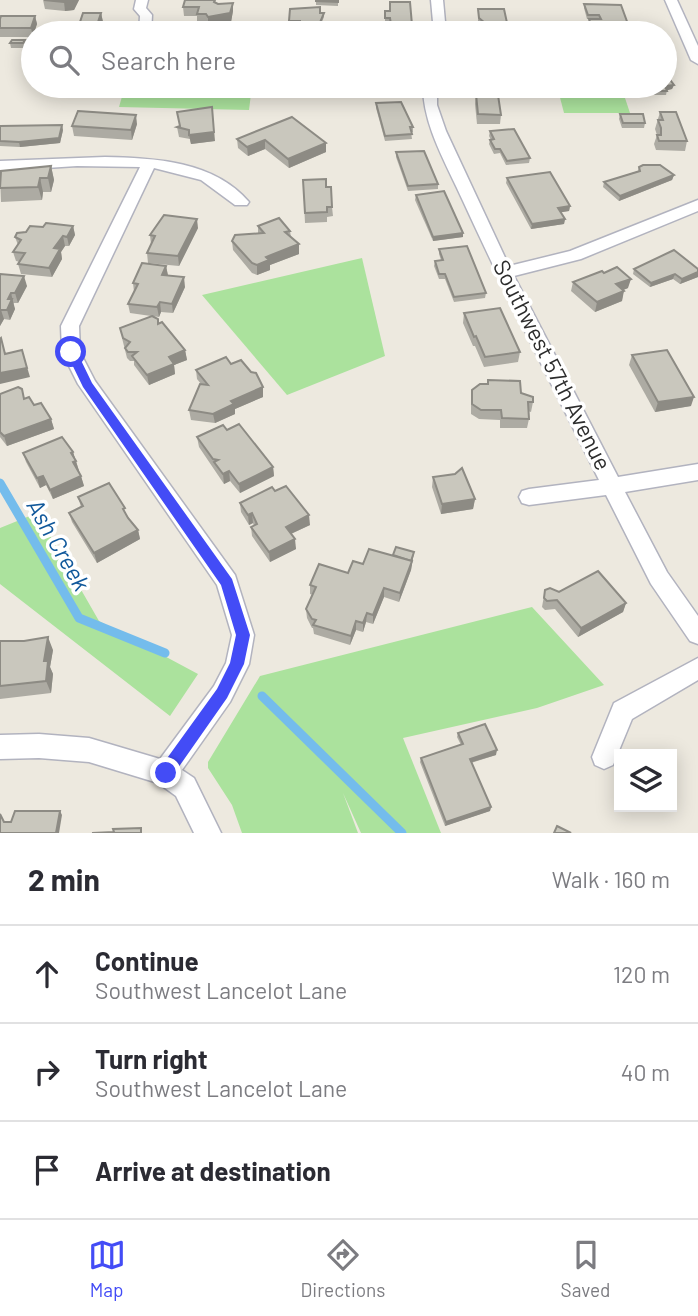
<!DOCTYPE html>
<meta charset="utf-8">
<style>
:root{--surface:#fff;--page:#f7f7f7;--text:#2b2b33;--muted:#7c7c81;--line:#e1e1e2;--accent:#434cf6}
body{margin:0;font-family:Barlow,sans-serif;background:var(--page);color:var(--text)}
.controls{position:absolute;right:21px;bottom:21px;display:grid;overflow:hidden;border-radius:0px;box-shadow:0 4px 18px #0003}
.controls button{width:63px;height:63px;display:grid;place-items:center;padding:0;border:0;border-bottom:2px solid var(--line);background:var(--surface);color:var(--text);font:35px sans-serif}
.stop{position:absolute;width:21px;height:21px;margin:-16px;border:5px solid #434cf6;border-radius:50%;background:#fff}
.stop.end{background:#434cf6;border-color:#fff;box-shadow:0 2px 7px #0008}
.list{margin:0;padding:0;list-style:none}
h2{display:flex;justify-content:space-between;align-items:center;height:91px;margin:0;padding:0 28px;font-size:30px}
h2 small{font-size:23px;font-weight:400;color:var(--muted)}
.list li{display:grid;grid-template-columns:46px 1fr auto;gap:21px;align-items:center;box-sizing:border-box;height:98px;padding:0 28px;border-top:2px solid var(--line)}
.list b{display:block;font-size:26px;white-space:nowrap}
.list p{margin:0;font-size:23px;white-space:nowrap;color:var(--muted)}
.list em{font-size:23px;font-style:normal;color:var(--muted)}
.icon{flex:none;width:38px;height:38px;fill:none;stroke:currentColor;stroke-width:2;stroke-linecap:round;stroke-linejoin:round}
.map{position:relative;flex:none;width:698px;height:833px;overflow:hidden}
.search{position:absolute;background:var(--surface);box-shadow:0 4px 18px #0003;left:21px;right:21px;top:21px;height:77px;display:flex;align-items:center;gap:18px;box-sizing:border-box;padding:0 24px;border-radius:38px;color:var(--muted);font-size:26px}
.sheet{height:385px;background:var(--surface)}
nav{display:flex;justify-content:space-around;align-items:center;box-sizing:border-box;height:98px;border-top:2px solid var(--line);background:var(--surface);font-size:19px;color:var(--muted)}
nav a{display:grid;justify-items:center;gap:4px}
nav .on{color:var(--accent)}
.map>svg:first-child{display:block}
</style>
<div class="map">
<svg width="698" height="833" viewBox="0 0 698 833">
<rect width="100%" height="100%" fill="#ede9df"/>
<!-- green -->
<g fill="#abe29d">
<path d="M125,86H252L249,110L119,107Z"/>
<path d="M557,86H621L630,113H564Z"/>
<path d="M362,258L385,356L287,395L202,295Z"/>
<path d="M37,513L99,621L198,674L170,716L0,584V528Z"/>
<path d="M532,607L604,685L537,708L403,738L441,833H361L343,793L358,833H242L232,805L208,768V762L260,676Z"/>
</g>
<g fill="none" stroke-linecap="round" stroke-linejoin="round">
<!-- stream -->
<g stroke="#74bcec" stroke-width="9">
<path d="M0,483L79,618L165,653"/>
<path d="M262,696L402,833"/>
</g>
<defs>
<g id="street">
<path d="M136,0H148L146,8L152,15L151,33H139L140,16L134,9Z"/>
<path d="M431,0H443L446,33H434Z"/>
<path d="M665,0H677L698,46V64L691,60Z"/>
<path d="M423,86H437V105L446,131L509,266L570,251L698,200V211L581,259L514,276L618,477L698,464V480L625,492L667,572L698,616V644L690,641L651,584L606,495L529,505L522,503L519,497L522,491L529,489L599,480C553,387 506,295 463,201C447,165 423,126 423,86Z"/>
<path d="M105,157C155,158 214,161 249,202L247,205H235L201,180L154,168L79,326L80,352L95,381L235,575L254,635L249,664L230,702L182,770L194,778L221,833H194L176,796L158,783L89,762L39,758L0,759V735L39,734L89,738L160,759L214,686L226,663L232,635L217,585L78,384L62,352L61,326L140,167L77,166L0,171V161Z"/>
<path d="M698,658V680L632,719L613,765L604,769L595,765L592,757L614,703Z"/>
</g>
</defs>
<!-- street casing -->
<use href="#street" stroke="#b2b3bf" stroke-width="3"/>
<!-- path -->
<path stroke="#c8c8c8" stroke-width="3.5" stroke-dasharray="3.5 2.5" stroke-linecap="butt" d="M665,53L677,54"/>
<!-- street -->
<use href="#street" fill="#fff" fill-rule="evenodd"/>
</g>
<!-- wall -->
<g fill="#adaba3">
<path d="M43,0H79L74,10L65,11L45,9Z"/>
<path d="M316,0H338V6L316,5Z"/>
<path d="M216,3L233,11L231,22L208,26L207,23H197V16H184L183,7Z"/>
<path d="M584,4L629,27L628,32H591L588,23L589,19H587L584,8Z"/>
<path d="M478,9L509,32V33H485L484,28L478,22Z"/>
<path d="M385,11L412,25V30L391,29L390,22H385Z"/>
<path d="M101,13L103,22L99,33H121H81L79,25Z"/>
<path d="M320,13H324V17L319,29H300V25H289V21Z"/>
<path d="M35,16L37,24L33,33L31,66L29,61H26L24,52L30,37H0V19Z"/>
<path d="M25,40L26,44L24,48H11L10,43Z"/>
<path d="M674,85L672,89L667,90L666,95H644L641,89L642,86Z"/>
<path d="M274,86H320V87L299,96L289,90L283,92Z"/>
<path d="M372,86H406V98L372,97Z"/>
<path d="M489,86H511V87Z"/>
<path d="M476,94L501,115L500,124H477L475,104Z"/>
<path d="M376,103L413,127V132H411L412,139L385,141L376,108Z"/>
<path d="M660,112L687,141L685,151L656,150L654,144L657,135L655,129Z"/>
<path d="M620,114L645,123L644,128H622L619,119Z"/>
<path d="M292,117L326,152L289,168L265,149L248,156L238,148L237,139Z"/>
<path d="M137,124L132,140L74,136L72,126Z"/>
<path d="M0,126L63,130L60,143L20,147L0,146Z"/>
<path d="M179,126L215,141L191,144L190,139L179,137L177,127Z"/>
<path d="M490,131L530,158L529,163L506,165L500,153L494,154L489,144L490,140H491L489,136Z"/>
<path d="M396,152L438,184V189L408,191L396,157Z"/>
<path d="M51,166L54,180L51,192H43L42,200L1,202L0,175Z"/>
<path d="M639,167L674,175L672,180L619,201L603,187L604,182L638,171Z"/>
<path d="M507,178L570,206L569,211L560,212L565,219L564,224L531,229L506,183Z"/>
<path d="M303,180L326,187L332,207L333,216L327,217V222L305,223Z"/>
<path d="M416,195L463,233V237L433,241L415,200Z"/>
<path d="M73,226L75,235L69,246H65L61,252L62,259L52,277L21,274L18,264L20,262L16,261L13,252L18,245L15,237L26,232Z"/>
<path d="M258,226L290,231L291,237L299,254L270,265V270L257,275L252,273L233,250L232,241L258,233Z"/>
<path d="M198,228L179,266L148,263L147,253L151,244L150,235Z"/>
<path d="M439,249L486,293L485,298L454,302L445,279H439L434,266L435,261L441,260L439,254Z"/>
<path d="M166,266L168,275L185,287L173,313L161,312L159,317L152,316L185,350L187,360L174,365L175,374L149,385L134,365V361H130L127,358L122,338L151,316L130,313L128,304L134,292L133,283Z"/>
<path d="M634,269H698V277L680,284L673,279L650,287L633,274Z"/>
<path d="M604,273L628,288L623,290L622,301L595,312L571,291L573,282Z"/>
<path d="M0,274L27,286L18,303H14L13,304L15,309L10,320L4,319L0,326Z"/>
<path d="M464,313L520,352L518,362L484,367L475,346H473L463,323Z"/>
<path d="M632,355L691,406L655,412L629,365Z"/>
<path d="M231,364L263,387V397L235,409V414L215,423L191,420L189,410L201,384L197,379L196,370Z"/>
<path d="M488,380L521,393L533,402L531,412L528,411L529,419L527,428H500V420L479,419L471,414V399L472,390L487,384Z"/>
<path d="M0,394L25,399L51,419L54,429L7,446L0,437Z"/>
<path d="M227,430L273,467L274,476L240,493L230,481L224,484L199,447L197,437Z"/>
<path d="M73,452L84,486L53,499L46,485L40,488L26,462L23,453Z"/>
<path d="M433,477L475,499L473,509L441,514L432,487Z"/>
<path d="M275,491L310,525L291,534L296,549L270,562L252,536L251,527L254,526L253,523L249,525L241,512L240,503Z"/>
<path d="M78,497L128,517L138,530L140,539L97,563L72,522L69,513L81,507Z"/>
<path d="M414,552L411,570L399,602L384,597L373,624L366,622L363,632L356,630L350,645L314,634L313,628H312L307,618L306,609L313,595L310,594V585L348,573L363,564L393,555Z"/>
<path d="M545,590L559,592L626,603L623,612L578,637L555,609L545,610L542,607Z"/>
<path d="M0,641L53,650L50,667L53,674L51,693L0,699Z"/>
<path d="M458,733L496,755L471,763L491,807L490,811L445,826L420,762L421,758L461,745L457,737Z"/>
</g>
<!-- shaded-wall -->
<g fill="#8d8b84">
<path d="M73,0H79L74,10L65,11L64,2Z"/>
<path d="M233,3V11L231,22L208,26V17Z"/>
<path d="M101,13L103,22L99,33L97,25Z"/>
<path d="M35,16L37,24L33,37L31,28Z"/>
<path d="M33,56V65L31,66L28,57Z"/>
<path d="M674,85L672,89L664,91L665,86Z"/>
<path d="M283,86H289V90L283,92Z"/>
<path d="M302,86H320V87L299,96V87Z"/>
<path d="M212,107L215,141L191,144L189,135Z"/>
<path d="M136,115L137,124L132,140L131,130Z"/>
<path d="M62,125L63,130L60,143L20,147L19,142Z"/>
<path d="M265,140V149L248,156L247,147Z"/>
<path d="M326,143V152L289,168L288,159Z"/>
<path d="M51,166L54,180L51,192L48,178Z"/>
<path d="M674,175L672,180L619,201L620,196Z"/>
<path d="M40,178L43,192L42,200L38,187Z"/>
<path d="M570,206L569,211L557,213L558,208Z"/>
<path d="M197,219L198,228L179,266L178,256Z"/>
<path d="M565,219L564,224L531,229L532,224Z"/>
<path d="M73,226L75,235L69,246L67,237Z"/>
<path d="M463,233V237L433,241V237Z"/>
<path d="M63,236L65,246L61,252L62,259L52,277L49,268L54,248Z"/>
<path d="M299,244V254L270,265V270L257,275V265L266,257Z"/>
<path d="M166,266L168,276L162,275Z"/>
<path d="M698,272V277L680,284L682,279Z"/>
<path d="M675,274L673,279L650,287L651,283Z"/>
<path d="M24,276L27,286L18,303L15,293Z"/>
<path d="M184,277L185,287L173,313L172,304Z"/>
<path d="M631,279L628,288L614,294L616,284Z"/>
<path d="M624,291L622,301L595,312L597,302Z"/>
<path d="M11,293L15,309L10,320L7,310L8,299Z"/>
<path d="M160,302L161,312L159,317L157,307Z"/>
<path d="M1,310L4,319L0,326V311Z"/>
<path d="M22,350L30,377L0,384V373Z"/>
<path d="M185,350L187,360L174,365L175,374L149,385L147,375L169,357Z"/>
<path d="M263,387V397L235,409V414L215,423L213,414L231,401Z"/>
<path d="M694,397L691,406L655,412L658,402Z"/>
<path d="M51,419L54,429L7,446L4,436Z"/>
<path d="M73,452L79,471L76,472L71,453Z"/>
<path d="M273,467L274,476L240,493L239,484Z"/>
<path d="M229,471L230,481L224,484L223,474Z"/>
<path d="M43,476L46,485L40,488L37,478Z"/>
<path d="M81,476L84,486L53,499L50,490Z"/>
<path d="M475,499L473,509L441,514L442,504Z"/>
<path d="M252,513L253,523L249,525L248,515Z"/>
<path d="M309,515L310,525L286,536V527Z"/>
<path d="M138,530L140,539L97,563L94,553Z"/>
<path d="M295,539L296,549L270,562L269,552Z"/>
<path d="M414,552L411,570L399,602L400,593Z"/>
<path d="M384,588V597L373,624V615Z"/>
<path d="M626,603L623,612L578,637L581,628Z"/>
<path d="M367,613L366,622L363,632V623Z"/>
<path d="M356,621V630L350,645L351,636Z"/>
<path d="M48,637L53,650L50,667L53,674L51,693L46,681L44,661Z"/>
<path d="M497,750L496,755L469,763L470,759Z"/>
<path d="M491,807L490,811L445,826L446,822Z"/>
<path d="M60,811L62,815L59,833H56Z"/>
</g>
<!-- building -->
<g fill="#c9c7bd" stroke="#8d8b84" stroke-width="2">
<path d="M44,0H73L72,1L64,2Z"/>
<path d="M185,0H215L214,2L218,4L233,3L230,13L208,17L206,14H197L199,7H183Z"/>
<path d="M316,0H338V2L316,1Z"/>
<path d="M390,2H410L412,25H391L390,18H385V11H390Z"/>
<path d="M584,4L621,5L629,27H592L589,19H601L599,15H588Z"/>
<path d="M320,7V13H324L319,25H300V21H289L290,9Z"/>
<path d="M478,9H504L509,32L486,31L485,23L479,18Z"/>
<path d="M83,13H101L97,25H79Z"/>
<path d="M1,16H35L31,28H0V19Z"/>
<path d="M121,32L120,33H86Z"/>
<path d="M33,36V56L28,57L30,52H24L29,37Z"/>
<path d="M12,40H25L23,43H10Z"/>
<path d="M665,73L674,85L665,86L667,91H645L643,86H665Z"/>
<path d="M372,86H406V93L372,92Z"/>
<path d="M476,94L498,95L501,115L478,114Z"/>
<path d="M401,102L413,127H410L412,134L385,136L376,103Z"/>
<path d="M212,107L214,132L189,135V130L177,127L180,126L177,112Z"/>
<path d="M78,111L136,115L131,130L72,126Z"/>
<path d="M660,112H676L687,141H659L657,135H661V128L658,120H663Z"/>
<path d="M620,114H643L645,123H623Z"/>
<path d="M292,117L326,143L288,159L265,140L247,147L237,139Z"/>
<path d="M62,125L59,138L19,142L0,141V126Z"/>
<path d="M514,129L530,158L507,161L500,149H495L490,140L494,139L490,131Z"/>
<path d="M424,151L438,184L408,186L396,152Z"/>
<path d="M643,165H660L674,175L620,196L604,182L640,171L639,167Z"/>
<path d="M51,166L48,178H40L38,187L0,188L1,171Z"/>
<path d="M550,172L570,206L558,208L565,219L532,224L507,178Z"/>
<path d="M326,179V187H331L332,207H327V212L305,213L303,180Z"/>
<path d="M444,191L463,233L433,237L416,195Z"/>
<path d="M164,215L197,219L178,256L147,253L155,236L150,235Z"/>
<path d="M279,218L290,231L285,232L299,244L266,257L269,260L257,265L252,263L232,241L235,235L264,233L258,226Z"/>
<path d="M46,223L73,226L67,237L63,236L54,248L60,249L49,268L18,264L25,253L13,252L21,240L15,237L17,233L26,232L30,226L43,227Z"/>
<path d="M467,246L486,293L454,297L445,274H439L435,261L443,260L439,249Z"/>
<path d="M674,250L698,269V272L682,279L675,274L651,283L634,269Z"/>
<path d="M142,263L166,266L162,275L184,277L172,304L160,302L157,307L128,304L138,284L133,283Z"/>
<path d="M617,267L631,279L616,284L624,291L597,302L573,282L602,271L604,273Z"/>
<path d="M0,274L24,276L15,293H11L8,299H12L7,310H1L0,311Z"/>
<path d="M500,308L520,352L485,357L476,336L474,337L464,313Z"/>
<path d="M152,316L158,319V324L162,322L185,350L169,357L174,364L147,375L132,356L137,352H128L125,348L130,342L123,338L120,328Z"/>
<path d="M1,338L5,354L22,350L27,368L0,373V339Z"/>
<path d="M667,350L694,397L658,402L632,355Z"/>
<path d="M226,357L231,364L241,360L251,372L256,373L263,387L231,401L234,404L213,414L189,410L200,384L208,385L196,370Z"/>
<path d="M488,380L520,381L521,393L533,397V402H528L529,419L502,418L501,410H481L472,404V390L480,384H488Z"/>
<path d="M18,387L22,389L24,399L29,397L34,405L41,403L51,419L4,436L0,432V394Z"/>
<path d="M239,424L273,467L239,484L229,471L223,474L214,462L218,460L213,459L197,437L223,425L227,430Z"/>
<path d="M62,437L73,452L71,453L76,461L73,462L81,476L50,490L43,476L37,478L23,453Z"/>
<path d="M462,468L475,499L442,504L433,477L455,474Z"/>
<path d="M109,483L125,508L123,509L128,518L138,530L94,553L69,513L83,506L78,497Z"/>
<path d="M286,486L309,515L286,527L295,539L269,552L251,527L257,524L252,513L248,515L240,503L272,487L275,491Z"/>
<path d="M396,547L414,552L411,561L393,555Z"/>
<path d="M369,549L412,561L400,593L384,588L373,615L367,613L363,623L356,621L351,636L313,625L316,620L312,619L306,609L316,587L310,585L319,564L348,573L353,561L363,564Z"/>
<path d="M598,571L626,603L581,628L557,600L547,601L544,598L545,590L550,588L559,592Z"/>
<path d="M48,637L44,661H48L46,681L0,686V641H24Z"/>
<path d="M485,724L497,750L470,759L491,807L446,822L421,758L463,744L458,733Z"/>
<path d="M15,811H60L56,833H0V814L4,822H11Z"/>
<path d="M557,826L571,833H554Z"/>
<path d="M141,828V833H92L114,832L113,829Z"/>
</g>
<!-- route -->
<path fill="#434cf6" d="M71,348L77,352L92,383L232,579L250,635L244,664L227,698L171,778L166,780L160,778L158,773L160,768L217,689L230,663L236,635L221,585L83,387L66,352Z"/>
<g text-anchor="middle" stroke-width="7" stroke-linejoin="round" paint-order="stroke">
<!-- street labels -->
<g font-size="23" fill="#2c2c2c" stroke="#fff">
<text transform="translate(552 365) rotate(63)" y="8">Southwest 57th Avenue</text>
</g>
<!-- water labels -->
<g font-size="24" font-style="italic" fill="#10589b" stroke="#fff">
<text transform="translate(58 545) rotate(60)" y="8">Ash Creek</text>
</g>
</g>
</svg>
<div class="controls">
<button><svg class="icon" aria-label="layers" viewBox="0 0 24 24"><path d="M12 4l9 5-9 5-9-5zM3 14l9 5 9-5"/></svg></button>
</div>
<div class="stop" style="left:71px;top:352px"></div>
<div class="stop end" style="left:166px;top:773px"></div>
<div class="search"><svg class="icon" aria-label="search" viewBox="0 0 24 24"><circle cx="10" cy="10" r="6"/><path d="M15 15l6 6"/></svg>Search here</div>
</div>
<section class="sheet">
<h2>2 min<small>Walk · 160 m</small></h2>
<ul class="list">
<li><svg class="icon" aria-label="ahead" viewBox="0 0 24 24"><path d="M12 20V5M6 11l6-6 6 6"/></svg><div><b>Continue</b><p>Southwest Lancelot Lane</p></div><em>120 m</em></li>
<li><svg class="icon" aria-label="right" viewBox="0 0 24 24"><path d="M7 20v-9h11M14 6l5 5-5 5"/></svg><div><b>Turn right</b><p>Southwest Lancelot Lane</p></div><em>40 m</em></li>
<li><svg class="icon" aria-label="arrive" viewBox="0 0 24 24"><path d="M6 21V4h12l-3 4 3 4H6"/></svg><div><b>Arrive at destination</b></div></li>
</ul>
</section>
<nav>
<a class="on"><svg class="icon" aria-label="map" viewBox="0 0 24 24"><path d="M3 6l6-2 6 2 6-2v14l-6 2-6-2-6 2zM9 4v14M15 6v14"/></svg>Map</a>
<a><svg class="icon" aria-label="directions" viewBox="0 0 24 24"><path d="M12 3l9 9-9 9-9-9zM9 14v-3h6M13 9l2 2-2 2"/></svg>Directions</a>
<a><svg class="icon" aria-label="saved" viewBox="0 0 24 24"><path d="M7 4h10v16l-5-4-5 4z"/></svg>Saved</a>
</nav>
